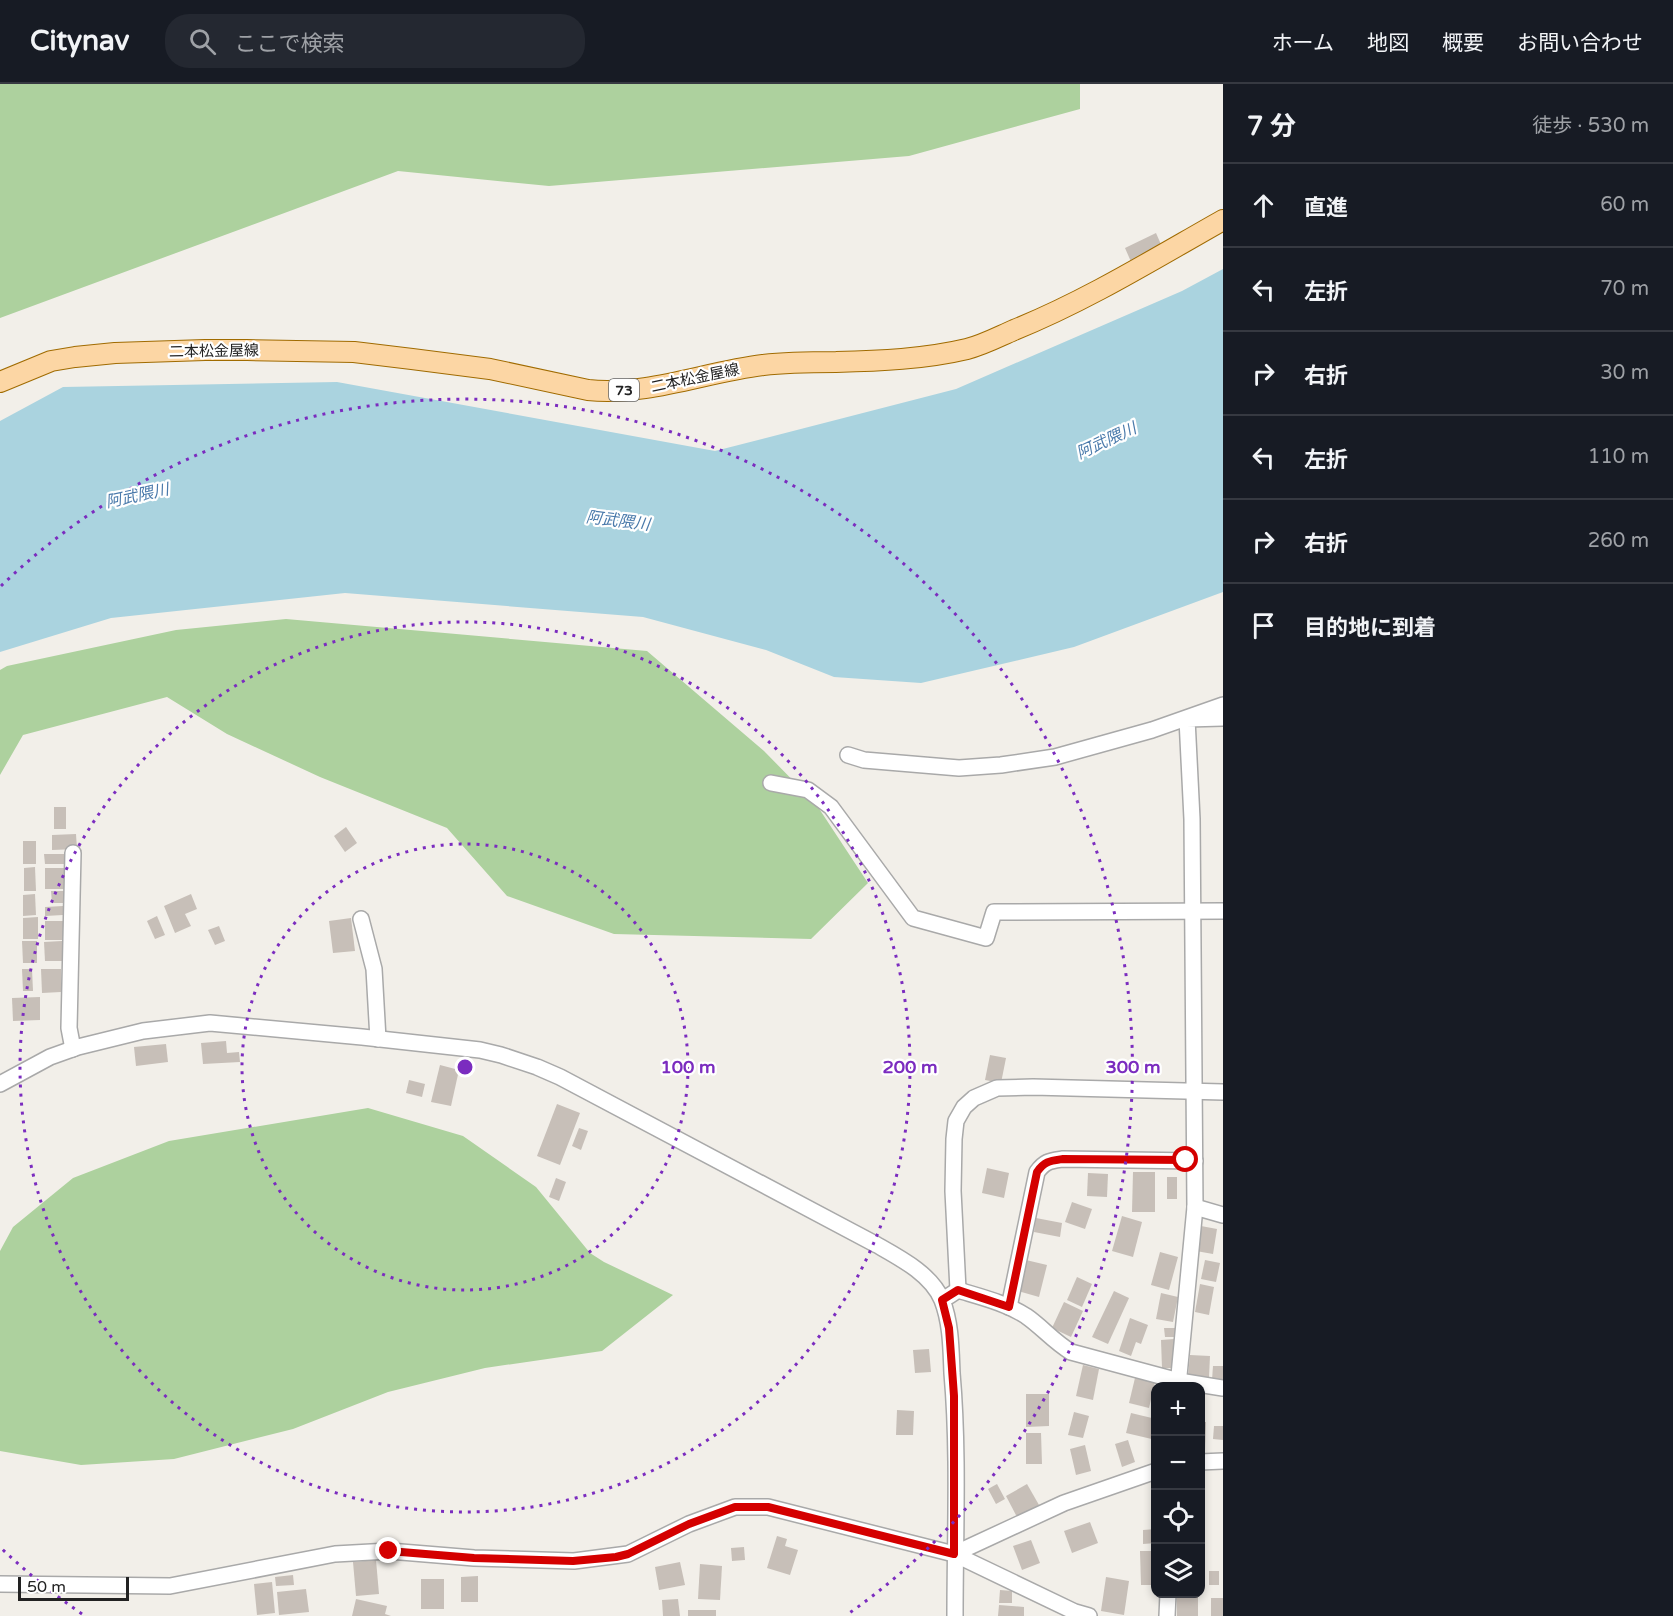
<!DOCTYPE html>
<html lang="ja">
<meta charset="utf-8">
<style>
:root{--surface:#171b24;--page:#242831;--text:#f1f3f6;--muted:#9ea1a6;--line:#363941}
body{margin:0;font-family:"Varela Round","Noto Sans JP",sans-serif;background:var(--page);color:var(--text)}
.controls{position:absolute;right:18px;bottom:18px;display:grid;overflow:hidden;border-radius:12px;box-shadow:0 3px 9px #0003}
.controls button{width:54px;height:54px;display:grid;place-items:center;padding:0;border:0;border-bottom:2px solid var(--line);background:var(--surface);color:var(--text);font:30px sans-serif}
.scale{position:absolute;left:18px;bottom:15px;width:111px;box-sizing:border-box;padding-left:6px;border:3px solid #222;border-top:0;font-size:16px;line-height:21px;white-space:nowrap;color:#222;-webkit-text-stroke:4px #fff;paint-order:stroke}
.stop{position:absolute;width:18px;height:18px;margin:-14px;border:4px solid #d40000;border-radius:50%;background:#fff}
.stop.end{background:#d40000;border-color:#fff;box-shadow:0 2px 6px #0008}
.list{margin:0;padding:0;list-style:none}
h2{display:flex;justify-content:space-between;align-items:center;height:78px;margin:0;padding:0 24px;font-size:26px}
h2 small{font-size:20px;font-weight:400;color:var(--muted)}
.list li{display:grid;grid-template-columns:39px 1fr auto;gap:18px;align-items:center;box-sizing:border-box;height:84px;padding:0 24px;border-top:2px solid var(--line)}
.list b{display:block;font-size:22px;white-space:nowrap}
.list em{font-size:20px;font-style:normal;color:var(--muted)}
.icon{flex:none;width:33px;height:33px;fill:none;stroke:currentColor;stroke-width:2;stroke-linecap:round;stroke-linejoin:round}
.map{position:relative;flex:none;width:1223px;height:1532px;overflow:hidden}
header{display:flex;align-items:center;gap:36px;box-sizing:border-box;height:84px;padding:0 30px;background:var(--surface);border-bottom:2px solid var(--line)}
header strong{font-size:28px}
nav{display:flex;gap:33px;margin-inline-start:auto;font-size:21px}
.search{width:420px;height:54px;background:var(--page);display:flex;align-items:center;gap:15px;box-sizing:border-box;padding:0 21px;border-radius:24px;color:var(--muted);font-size:22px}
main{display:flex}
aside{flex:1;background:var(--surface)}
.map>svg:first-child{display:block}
</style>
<header>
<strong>Citynav</strong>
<div class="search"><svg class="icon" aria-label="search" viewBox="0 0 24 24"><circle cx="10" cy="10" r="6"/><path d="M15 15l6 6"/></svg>ここで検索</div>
<nav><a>ホーム</a><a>地図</a><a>概要</a><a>お問い合わせ</a></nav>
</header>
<main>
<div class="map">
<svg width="1223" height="1532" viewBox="0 0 1223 1532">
<rect width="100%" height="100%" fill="#f2efe9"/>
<!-- forest -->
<g fill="#add19e">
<path d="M0,0H1080V25L909,72L549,102L398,87L0,234Z"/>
<path d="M286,535L647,567L764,667L816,720L868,799L811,855L614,850L507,812L447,744L320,693L227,650L167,613L23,651L0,691V586L7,582L176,546Z"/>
<path d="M368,1024L463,1052L536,1103L590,1169L604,1178L673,1211L602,1267L485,1284L388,1308L293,1345L174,1375L81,1381L0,1367V1167L13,1143L73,1094L169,1057Z"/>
</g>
<!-- water -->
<path fill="#aad3df" d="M1223,185V508L1074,563L921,599L834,593L766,566L643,533L345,509L111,534L0,568V337L63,303L337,298L715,367L956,305L1182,207Z"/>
<!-- building -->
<g fill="#c7bfb8">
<path d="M1156,149L1163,165L1132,180L1125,164Z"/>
<rect x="54" y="723" width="12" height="22"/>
<path d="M346,743L357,759L345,768L334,752Z"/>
<path d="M76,750L77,765L52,766V751Z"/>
<rect x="23" y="757" width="13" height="23"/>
<path d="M44,770H66V780H45Z"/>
<path d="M35,783L36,807H24V784Z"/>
<path d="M45,784H64L65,805H45Z"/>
<path d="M51,807H64V819H52Z"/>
<path d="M35,810L36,831L23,832V811Z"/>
<path d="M191,810L197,825L185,830L191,842L175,849L164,822Z"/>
<path d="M63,822V831L45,832V823Z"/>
<path d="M157,832L165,851L155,855L147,837Z"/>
<path d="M38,833V855H23V834Z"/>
<path d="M351,834L355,867L333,869L329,837Z"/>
<rect x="45" y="837" width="18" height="19"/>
<path d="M219,842L225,857L215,861L208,846Z"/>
<path d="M22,857H37V879H23Z"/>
<path d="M62,857V877H45L44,858Z"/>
<path d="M22,885H32L33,907H23Z"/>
<path d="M41,885H61V908L42,909Z"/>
<path d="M40,913V936L13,937L12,914Z"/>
<path d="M226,957L227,969L239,968L240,978L203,980L201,959Z"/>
<path d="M166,960L168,978L136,982L134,963Z"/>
<path d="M990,971L1006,974L1001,999L985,996Z"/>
<path d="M440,981L459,986L451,1022L431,1018Z"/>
<path d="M409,996L425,1000L422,1013L406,1009Z"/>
<path d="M557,1020L580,1029L560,1081L537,1072Z"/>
<path d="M579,1044L588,1047L581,1066L572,1062Z"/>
<path d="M987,1084L1009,1089L1004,1114L982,1109Z"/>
<path d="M1133,1088H1155V1128H1132Z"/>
<path d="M1088,1089L1108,1090L1107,1113L1087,1112Z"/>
<rect x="1167" y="1093" width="10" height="22"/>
<path d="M556,1094L566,1098L559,1117L549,1113Z"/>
<path d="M1072,1118L1092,1125L1085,1145L1065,1138Z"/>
<path d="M1122,1132L1142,1138L1133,1173L1112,1167Z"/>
<path d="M1036,1134L1062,1139L1060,1153L1034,1148Z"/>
<path d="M1201,1142L1217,1145L1213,1170L1196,1167Z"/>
<path d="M1160,1168L1178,1173L1169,1206L1151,1201Z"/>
<path d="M1026,1176L1047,1181L1039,1213L1018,1207Z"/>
<path d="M1205,1176L1220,1179L1216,1198L1201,1195Z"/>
<path d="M1077,1193L1092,1200L1082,1223L1067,1216Z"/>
<path d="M1200,1200L1214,1203L1209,1231L1195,1228Z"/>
<path d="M1114,1207L1129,1214L1108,1260L1092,1253Z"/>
<path d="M1161,1209L1178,1213L1173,1238L1156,1235Z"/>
<path d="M1064,1218L1083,1227L1071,1253L1052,1244Z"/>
<path d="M1130,1234L1148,1241L1141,1260L1136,1258L1131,1272L1119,1267Z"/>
<path d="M1164,1244H1175V1253H1165Z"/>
<path d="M1174,1255L1175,1284H1162L1161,1256Z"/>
<path d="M929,1265L931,1288L915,1289L913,1266Z"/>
<path d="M1190,1271L1210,1272L1209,1293L1188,1292Z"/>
<path d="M1083,1281L1099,1285L1093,1316L1076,1312Z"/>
<path d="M1213,1282H1223V1297L1212,1296Z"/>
<path d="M1135,1294L1155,1298L1149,1324L1129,1319Z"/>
<path d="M1026,1310H1049V1342L1026,1343Z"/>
<path d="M897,1326L914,1327L913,1351H896Z"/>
<path d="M1074,1328L1089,1332L1083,1354L1068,1351Z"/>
<path d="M1131,1329L1156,1335V1356L1126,1349Z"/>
<path d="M1200,1338H1206L1205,1367H1200Z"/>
<path d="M1214,1342H1223V1356L1213,1355Z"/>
<path d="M1026,1349H1041L1042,1380H1026Z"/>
<path d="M1128,1356L1135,1378L1122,1383L1115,1360Z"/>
<path d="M1085,1361L1091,1387L1076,1391L1070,1365Z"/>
<path d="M997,1400L1005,1415L996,1420L988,1405Z"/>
<path d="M1027,1400L1039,1421L1017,1433L1006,1412Z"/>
<path d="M1090,1438L1098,1459L1072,1469L1064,1447Z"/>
<path d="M1156,1445V1459L1143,1460V1446Z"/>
<path d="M777,1452L787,1455L785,1462L798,1466L790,1491L767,1484Z"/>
<path d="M1031,1456L1040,1479L1022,1486L1013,1462Z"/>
<path d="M744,1463L745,1476L732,1477L731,1464Z"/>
<path d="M1140,1467H1156V1501H1141Z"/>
<path d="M376,1476L379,1510L356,1512L353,1478Z"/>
<path d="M680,1478L685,1501L659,1506L655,1483Z"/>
<path d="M700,1480L722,1482L720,1516L698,1515Z"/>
<rect x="1209" y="1487" width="10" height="14"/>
<path d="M293,1491L294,1501L276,1502L275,1493Z"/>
<path d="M478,1492V1518H461V1493Z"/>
<path d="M1106,1493L1129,1497L1124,1531L1101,1527Z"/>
<rect x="421" y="1495" width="23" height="30"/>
<path d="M272,1498L275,1529L257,1531L254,1500Z"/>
<path d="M306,1505L309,1528L279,1531L277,1508Z"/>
<path d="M1000,1506L1012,1507V1519H999Z"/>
<rect x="1177" y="1513" width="21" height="19"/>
<rect x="1211" y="1514" width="12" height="18"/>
<path d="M356,1515L387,1522L385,1530L391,1532H352Z"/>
<path d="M678,1515L680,1532H663L662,1516Z"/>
<path d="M999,1521L1024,1523V1532H998Z"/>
<rect x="688" y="1526" width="28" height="6"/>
</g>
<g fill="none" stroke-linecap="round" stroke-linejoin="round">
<defs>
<g id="minor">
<path d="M848,671L864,676L959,684L1001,681L1055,673L1152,646L1223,621"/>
<path d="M771,699L808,706L831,723L913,834L986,854L994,828L1223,827"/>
<path d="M361,835L374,885L378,955"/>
<path d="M73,965L69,944L73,769"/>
<path d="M0,1000L50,973L78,963L143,947L210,939L362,953L480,966L501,971L537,983L560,993L877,1161C900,1174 931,1190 942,1216C951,1239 951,1265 952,1289C959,1369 955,1451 955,1532"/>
<path d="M1195,1123L1223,1131"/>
<path d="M958,1206L953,1107L954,1055L956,1037L964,1023L974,1014L997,1004L1033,1003L1223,1008"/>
<path d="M949,1212L958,1206C981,1213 1006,1219 1026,1232C1042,1243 1053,1257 1071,1268L1179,1297L1223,1304"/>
<path d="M1009,1223L1037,1088C1045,1077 1050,1077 1063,1075L1195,1077"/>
<path d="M1178,1302L1195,1123L1192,735L1187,635L1223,634"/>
<path d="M1200,1378L1223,1377"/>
<path d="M954,1470L1064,1419L1156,1387"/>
<path d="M0,1500L170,1502L335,1470L389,1467L474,1474L574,1477L628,1470L689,1440L735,1423H768L954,1470L1075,1528L1089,1532"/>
<path d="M1167,1532L1168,1510"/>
</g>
<path id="major" d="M0,298L51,277L75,273L115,269L205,266H247L354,268L412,275L490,285L588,306C648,312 705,288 763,281C788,278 811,278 836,278C879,277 925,275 967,265C983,261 998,253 1014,246C1086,217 1154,175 1223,136"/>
</defs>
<!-- minor casing -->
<use href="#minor" stroke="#a9a9a9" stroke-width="18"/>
<!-- major casing -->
<use href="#major" stroke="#a06b00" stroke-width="22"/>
<!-- minor -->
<use href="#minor" stroke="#fff" stroke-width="15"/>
<!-- major -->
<use href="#major" stroke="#fcd6a4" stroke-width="20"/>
</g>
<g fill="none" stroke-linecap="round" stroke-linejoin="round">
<!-- route -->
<path stroke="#d40000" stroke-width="8" d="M389,1467L474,1474L573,1477L616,1473L628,1470L689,1440L735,1423H768L954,1470V1312L949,1244L942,1216L958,1206L1009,1223L1037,1088C1045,1077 1050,1077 1063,1075L1186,1076"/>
</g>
<!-- distance rings -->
<g fill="none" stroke="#7b2cbf" stroke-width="3" stroke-dasharray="3 6">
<circle cx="465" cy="983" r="223"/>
<circle cx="465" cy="983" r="445"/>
<path d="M82 1530A668 668 0 0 1 1 1464M1 502A668 668 0 1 1 848 1530"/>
</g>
<g text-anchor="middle" stroke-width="4.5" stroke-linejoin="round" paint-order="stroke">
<!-- shield labels -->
<rect fill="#fff" stroke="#646464" stroke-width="1.5" x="609" y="295" width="30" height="22" rx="4.5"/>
<g font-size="14" font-weight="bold" fill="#222">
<text x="624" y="311">73</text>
</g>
<!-- street labels -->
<g font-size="15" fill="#222" stroke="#fff">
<text transform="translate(214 267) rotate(-1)" y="5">二本松金屋線</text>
<text transform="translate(695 294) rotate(-12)" y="5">二本松金屋線</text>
</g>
<!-- water labels -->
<g font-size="16" font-style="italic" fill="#4a7aab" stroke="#fff">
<text transform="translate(1106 356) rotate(-25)" y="6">阿武隈川</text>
<text transform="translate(137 411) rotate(-12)" y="6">阿武隈川</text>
<text transform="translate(618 436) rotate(7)" y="6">阿武隈川</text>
</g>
</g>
<circle cx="465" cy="983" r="9" fill="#7b2cbf" stroke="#fff" stroke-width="3"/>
<g font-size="18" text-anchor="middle" font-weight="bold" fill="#7b2cbf" stroke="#fff" stroke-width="4.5" stroke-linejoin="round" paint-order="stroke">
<text x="688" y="989">100 m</text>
<text x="910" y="989">200 m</text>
<text x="1133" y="989">300 m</text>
</g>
</svg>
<div class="controls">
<button>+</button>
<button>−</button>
<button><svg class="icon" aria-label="locate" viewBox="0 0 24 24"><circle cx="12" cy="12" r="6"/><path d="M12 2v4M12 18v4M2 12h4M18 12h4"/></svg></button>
<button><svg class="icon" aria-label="layers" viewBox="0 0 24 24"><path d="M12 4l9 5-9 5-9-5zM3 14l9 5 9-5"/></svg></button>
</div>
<div class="scale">50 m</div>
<div class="stop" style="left:1186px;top:1076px"></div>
<div class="stop end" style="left:389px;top:1467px"></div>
</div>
<aside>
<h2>7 分<small>徒歩 · 530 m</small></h2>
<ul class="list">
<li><svg class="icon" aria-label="ahead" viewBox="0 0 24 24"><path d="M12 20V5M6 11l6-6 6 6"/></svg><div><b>直進</b></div><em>60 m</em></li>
<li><svg class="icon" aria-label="left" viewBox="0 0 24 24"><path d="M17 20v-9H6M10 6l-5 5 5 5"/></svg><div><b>左折</b></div><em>70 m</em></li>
<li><svg class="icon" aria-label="right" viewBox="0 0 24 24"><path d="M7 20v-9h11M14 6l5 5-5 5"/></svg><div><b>右折</b></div><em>30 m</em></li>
<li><svg class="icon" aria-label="left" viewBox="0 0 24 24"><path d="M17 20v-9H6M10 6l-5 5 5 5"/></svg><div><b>左折</b></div><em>110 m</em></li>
<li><svg class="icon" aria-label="right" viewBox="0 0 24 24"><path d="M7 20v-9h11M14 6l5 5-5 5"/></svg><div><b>右折</b></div><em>260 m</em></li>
<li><svg class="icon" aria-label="arrive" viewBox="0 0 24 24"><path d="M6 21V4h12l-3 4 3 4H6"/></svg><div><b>目的地に到着</b></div></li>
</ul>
</aside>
</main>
